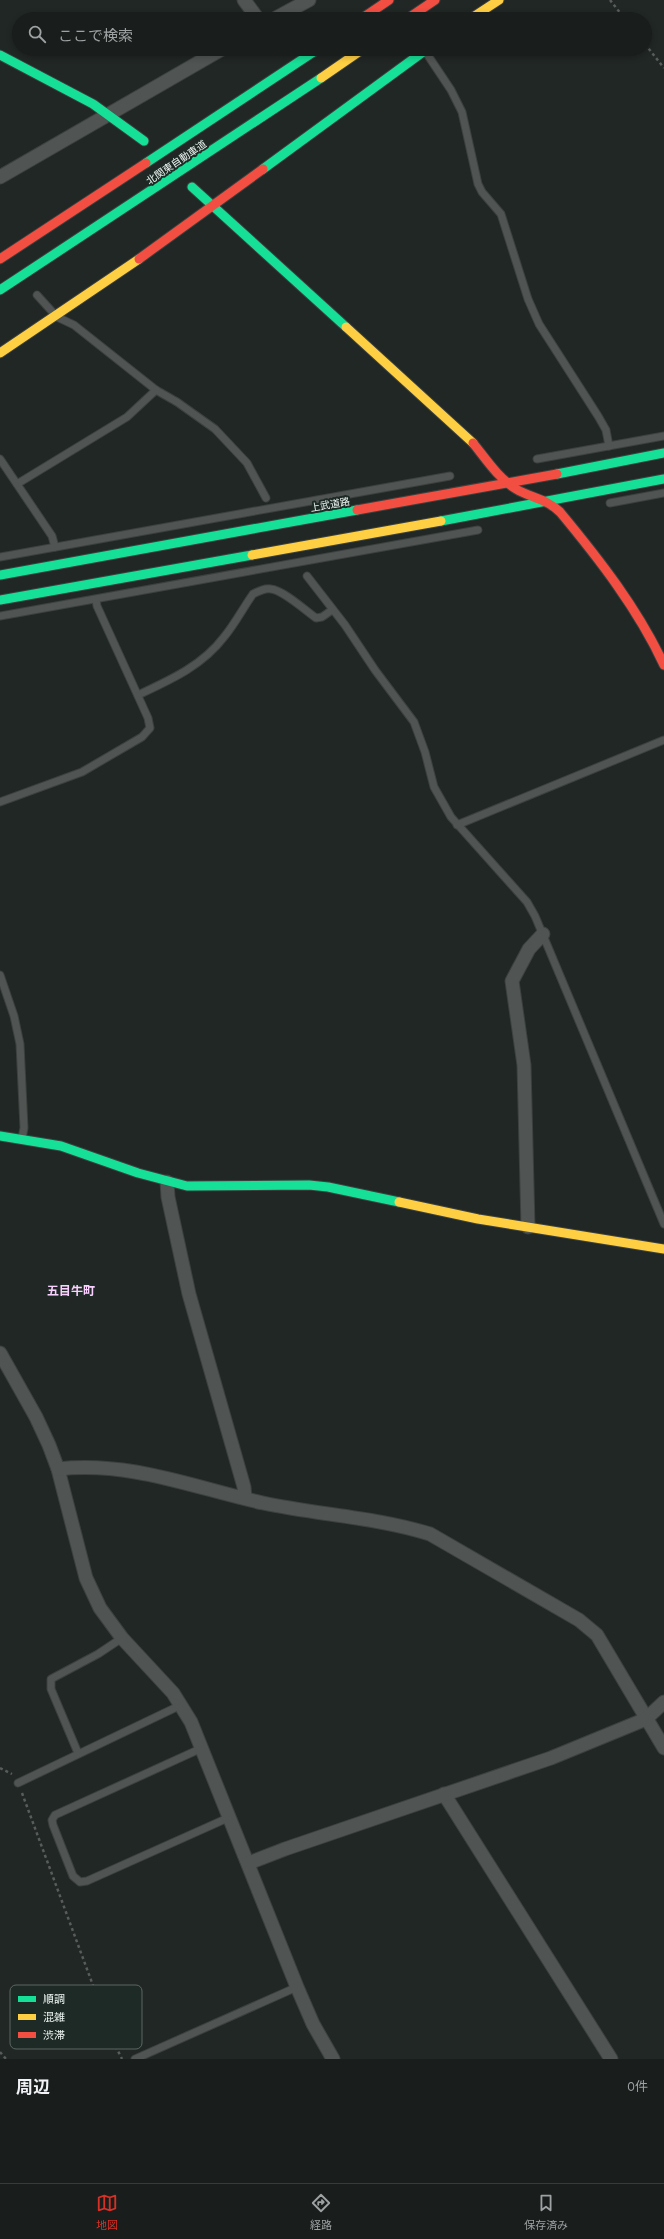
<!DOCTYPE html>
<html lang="ja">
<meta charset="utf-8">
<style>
:root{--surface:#191d1c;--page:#262a29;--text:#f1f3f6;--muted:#9fa2a3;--line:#373b3b;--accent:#d93025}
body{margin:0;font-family:"Work Sans","Noto Sans JP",sans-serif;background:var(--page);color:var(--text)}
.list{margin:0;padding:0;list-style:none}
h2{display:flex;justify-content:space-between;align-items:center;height:52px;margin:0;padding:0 16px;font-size:17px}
h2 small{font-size:13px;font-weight:400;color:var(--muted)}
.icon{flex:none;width:22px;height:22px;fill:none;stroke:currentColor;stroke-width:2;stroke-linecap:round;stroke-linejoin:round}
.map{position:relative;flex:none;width:664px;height:2059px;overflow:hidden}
.search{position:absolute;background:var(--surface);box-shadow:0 2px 6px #0003;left:12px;right:12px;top:12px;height:44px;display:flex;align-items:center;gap:10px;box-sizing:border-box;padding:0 14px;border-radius:22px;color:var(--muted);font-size:15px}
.sheet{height:124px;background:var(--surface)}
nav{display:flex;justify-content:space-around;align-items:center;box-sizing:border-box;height:56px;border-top:1px solid var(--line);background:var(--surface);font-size:11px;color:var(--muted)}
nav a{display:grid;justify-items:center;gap:2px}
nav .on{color:var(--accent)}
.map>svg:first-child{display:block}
</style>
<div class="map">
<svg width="664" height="2059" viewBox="0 0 664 2059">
<rect width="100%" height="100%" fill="#212725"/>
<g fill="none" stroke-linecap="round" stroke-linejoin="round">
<defs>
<g id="lane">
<path d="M425,51L451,90L462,112L478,184L482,192L501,214L528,299L539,324L598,416L606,430L609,446"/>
<path d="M37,295L57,317L74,325L156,390L177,402L215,429L247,463L266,498"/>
<path d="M0,459L52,536L55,547"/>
<path d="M537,459L664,436"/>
<path d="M17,484L127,417L156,390"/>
<path d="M610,503L664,493"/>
<path d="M0,557L450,476"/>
<path d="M307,576L345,625L375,670L414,722L425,752L434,787L451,817L527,902L535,916L664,1224"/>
<path d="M0,616L478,530"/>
<path d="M138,695C170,680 202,666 224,637C235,624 243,608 253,594C259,591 265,588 271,589C283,590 306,611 316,618L322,617L332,610"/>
<path d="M0,802L82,772L142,737L150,728L148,718L97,606L96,600"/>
<path d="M457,825L664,740"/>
<path d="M0,975L14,1016L20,1044L24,1128L22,1138"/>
<path d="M202,1748L55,1815L52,1820L53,1825L73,1876L80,1882L87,1881L230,1817"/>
<path d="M78,1753L51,1689V1679L98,1654L122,1638"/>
<path d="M18,1783L181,1705"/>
<path d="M135,2059L297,1987"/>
</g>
<g id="street">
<path d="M244,0L258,19"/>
<path d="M274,19L309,0"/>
<path d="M0,177L222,49"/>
<path d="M167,1182L168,1197L189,1294L244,1487L245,1498"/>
<path d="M528,1227L524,1065L512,981L529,949L543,934"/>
<path d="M0,1353L36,1417L49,1445L58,1469L86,1578L100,1608L122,1638L173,1693L191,1722L297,1987L313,2024L333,2059"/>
<path d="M58,1469C132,1461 194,1488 263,1503C319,1515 376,1517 430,1534L579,1620L597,1635L664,1748"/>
<path d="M444,1794L611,2059"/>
<path d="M249,1863L285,1849L551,1758L646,1719L664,1702"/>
</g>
<g id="fast">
<path d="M0,55L93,104L144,141"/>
<path d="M146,163L318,49"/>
<path d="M263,169L427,49"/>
<path d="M192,187L346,327"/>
<path d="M0,290L321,78"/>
<path d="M557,474L664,453"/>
<path d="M441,521L664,479"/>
<path d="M0,575L357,510"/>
<path d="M0,600L252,555"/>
<path d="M0,1136L61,1146L138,1173L187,1186L309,1185L328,1187L399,1202"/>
</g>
<g id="slow">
<path d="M470,19L499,0"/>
<path d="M321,78L363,49"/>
<path d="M346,327L473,443"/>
<path d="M0,353L139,259"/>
<path d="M252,555L441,521"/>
<path d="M399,1202L478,1219L664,1249"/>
</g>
<g id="jam">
<path d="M361,19L389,0"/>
<path d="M407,19L435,0"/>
<path d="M0,259L146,163"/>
<path d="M139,259L263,169"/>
<path d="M473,443C486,459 498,478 516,489C531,498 547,499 560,512C599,559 638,609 664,665"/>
<path d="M357,510L557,474"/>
</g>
</defs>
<!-- lane casing -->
<use href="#lane" stroke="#3c413f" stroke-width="9"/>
<!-- street casing -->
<use href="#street" stroke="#3c413f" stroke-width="15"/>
<!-- fast casing -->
<use href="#fast" stroke="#3c413f" stroke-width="11"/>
<!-- slow casing -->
<use href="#slow" stroke="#3c413f" stroke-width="11"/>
<!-- jam casing -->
<use href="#jam" stroke="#3c413f" stroke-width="11"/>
<!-- path -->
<g stroke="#585c5b" stroke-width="2.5" stroke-dasharray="3 3" stroke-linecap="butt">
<path d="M610,0L625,19"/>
<path d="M645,44L664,68"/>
<path d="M0,1768L12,1774"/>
<path d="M22,1793L115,2045L122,2059"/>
<path d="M0,2052L6,2059"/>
</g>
<!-- lane -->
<use href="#lane" stroke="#505553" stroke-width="7"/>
<!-- street -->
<use href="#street" stroke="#505553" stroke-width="13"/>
<!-- fast -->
<use href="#fast" stroke="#16e098" stroke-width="9"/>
<!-- slow -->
<use href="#slow" stroke="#ffcf43" stroke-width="9"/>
<!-- jam -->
<use href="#jam" stroke="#f24e42" stroke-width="9"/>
</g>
<g text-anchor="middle" stroke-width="4" stroke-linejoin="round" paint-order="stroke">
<!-- street labels -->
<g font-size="10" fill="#edf5f2" stroke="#1e2a26">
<text transform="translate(176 162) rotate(-34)" y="4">北関東自動車道</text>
<text transform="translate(330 504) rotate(-10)" y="4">上武道路</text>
</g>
<!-- quarter labels -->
<g font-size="12" font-weight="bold" fill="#fbcfff" stroke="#1e2a26">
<text x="71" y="1295">五目牛町</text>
</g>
</g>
<!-- legend -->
<rect x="10" y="1985" width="132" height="64" rx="6" fill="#1e2a26" stroke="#5c6763" stroke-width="1"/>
<rect x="18" y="1996" width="18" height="6" fill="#16e098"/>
<rect x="18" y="2014" width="18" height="6" fill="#ffcf43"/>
<rect x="18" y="2032" width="18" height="6" fill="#f24e42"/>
<g font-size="11" fill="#edf5f2">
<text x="43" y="2003">順調</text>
<text x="43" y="2021">混雑</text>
<text x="43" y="2039">渋滞</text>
</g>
</svg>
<div class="search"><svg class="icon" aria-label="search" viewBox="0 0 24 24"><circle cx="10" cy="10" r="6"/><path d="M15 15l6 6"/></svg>ここで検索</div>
</div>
<section class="sheet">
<h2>周辺<small>0件</small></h2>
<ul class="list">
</ul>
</section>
<nav>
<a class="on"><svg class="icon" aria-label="map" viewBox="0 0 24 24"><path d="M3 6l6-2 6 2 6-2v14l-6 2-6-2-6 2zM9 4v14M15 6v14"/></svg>地図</a>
<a><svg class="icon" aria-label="directions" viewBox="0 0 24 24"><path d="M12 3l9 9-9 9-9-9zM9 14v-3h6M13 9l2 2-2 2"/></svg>経路</a>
<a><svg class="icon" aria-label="saved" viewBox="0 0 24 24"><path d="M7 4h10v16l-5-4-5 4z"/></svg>保存済み</a>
</nav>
